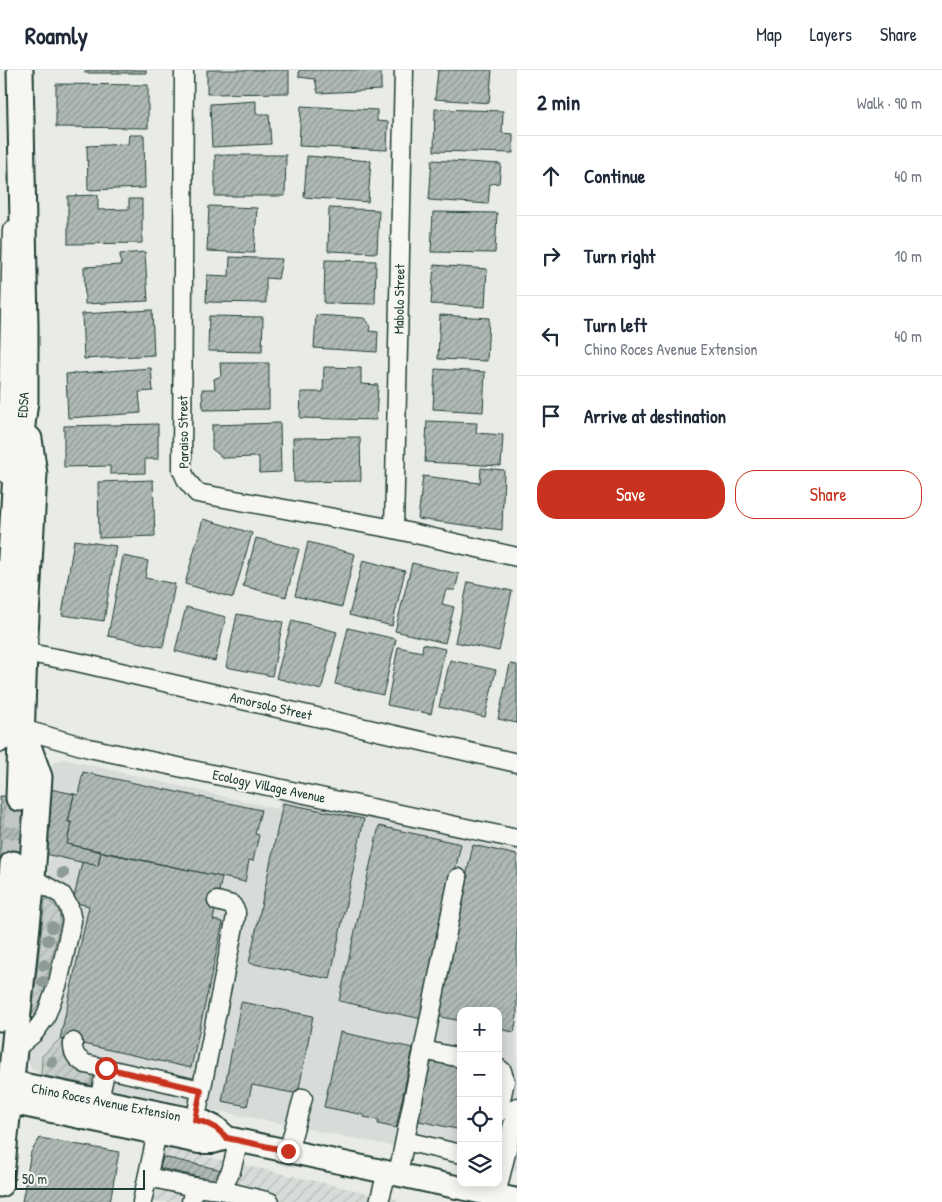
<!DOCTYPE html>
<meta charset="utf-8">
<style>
:root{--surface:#fff;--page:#f2f2f3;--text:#1f2937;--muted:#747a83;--line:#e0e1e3;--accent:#c8321e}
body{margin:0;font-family:"Patrick Hand",sans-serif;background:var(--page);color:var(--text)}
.controls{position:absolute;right:15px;bottom:15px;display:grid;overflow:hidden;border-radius:10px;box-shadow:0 2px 12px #0003}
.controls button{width:45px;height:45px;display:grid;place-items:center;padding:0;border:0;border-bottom:1px solid var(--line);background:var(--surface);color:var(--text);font:25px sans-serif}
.scale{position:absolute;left:15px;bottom:12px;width:130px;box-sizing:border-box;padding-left:5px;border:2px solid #1f3d34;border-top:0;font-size:14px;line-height:18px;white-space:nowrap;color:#1f3d34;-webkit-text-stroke:4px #f6f6f2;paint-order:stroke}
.stop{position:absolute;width:15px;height:15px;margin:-11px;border:4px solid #c8321e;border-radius:50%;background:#fff}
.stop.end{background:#c8321e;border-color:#fff;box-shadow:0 1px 5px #0008}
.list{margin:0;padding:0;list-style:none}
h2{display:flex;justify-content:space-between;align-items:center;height:65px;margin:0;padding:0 20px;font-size:21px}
h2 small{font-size:16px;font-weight:400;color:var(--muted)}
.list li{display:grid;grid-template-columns:32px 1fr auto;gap:15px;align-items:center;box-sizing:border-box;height:80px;padding:0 20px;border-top:1px solid var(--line)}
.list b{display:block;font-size:19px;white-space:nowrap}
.list p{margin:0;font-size:16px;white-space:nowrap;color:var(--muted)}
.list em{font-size:16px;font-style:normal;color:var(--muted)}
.actions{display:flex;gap:10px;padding:15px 20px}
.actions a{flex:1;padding:11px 0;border:1px solid var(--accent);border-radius:20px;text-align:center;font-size:18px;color:var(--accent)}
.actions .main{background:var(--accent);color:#fff}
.icon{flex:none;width:28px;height:28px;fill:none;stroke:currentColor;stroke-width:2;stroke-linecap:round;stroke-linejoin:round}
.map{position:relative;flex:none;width:517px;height:1132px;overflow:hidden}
header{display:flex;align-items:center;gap:30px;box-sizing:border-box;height:70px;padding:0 25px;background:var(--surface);border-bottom:1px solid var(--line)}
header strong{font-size:24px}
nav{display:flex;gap:28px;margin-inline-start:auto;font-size:18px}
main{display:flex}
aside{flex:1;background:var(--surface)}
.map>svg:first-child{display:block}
</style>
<header>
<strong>Roamly</strong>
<nav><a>Map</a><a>Layers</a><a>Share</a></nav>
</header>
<main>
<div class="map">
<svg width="517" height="1132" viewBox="0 0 517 1132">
<defs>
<pattern id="industrial-furrows" width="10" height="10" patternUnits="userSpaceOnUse" patternTransform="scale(1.25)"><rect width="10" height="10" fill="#d8dcd8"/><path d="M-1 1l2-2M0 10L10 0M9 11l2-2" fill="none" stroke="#b9beba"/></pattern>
<pattern id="garden-furrows" width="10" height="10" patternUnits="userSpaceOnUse" patternTransform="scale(1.25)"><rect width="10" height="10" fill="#c7cec9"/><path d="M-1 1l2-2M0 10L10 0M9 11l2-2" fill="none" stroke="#aab2ad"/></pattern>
<pattern id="building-hatch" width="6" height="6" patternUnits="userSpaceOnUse" patternTransform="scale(1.25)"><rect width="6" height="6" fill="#b0bab5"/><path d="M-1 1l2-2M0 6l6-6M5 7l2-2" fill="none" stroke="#8f9894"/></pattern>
</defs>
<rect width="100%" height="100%" fill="#e9ebe7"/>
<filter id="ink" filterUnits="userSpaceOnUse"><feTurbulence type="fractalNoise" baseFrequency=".02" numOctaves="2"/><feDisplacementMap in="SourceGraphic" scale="10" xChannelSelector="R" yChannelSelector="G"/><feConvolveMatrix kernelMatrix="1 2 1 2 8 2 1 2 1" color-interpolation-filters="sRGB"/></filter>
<g filter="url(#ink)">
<!-- built -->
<path fill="#d8dcd8" d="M64,689L278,739L281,726L517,781V1102L498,1098V941H461V1090L41,1005L31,999L27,989L50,785L51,699L54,692Z"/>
<!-- industrial -->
<path fill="url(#industrial-furrows)" d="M152,1074L398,1130L397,1132H140Z"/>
<!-- garden -->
<g fill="url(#garden-furrows)" stroke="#73867e">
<path d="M45,829C56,834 61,841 60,853L43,927L32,945Z"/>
<path d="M60,969L68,971L93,1001L90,1015L41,1005L42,986Z"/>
</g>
<!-- building -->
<g fill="url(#building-hatch)" stroke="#1f3d34">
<rect x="85" y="0" width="61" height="3"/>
<path d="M207,0H289V23L207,24Z"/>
<path d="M299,0H381V20L318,23L315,9L299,7Z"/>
<path d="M438,0H492L489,33L435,29Z"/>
<path d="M56,14L148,15V58L56,57Z"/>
<path d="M256,31V44H269L271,74L212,77L210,34Z"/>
<path d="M301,36L377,40V51L388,52L387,80L299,76Z"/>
<path d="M435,39L503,41L502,63L513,64V83L434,81Z"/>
<path d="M129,65H144L145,118L88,120L87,76L128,74Z"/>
<path d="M215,85H286L285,126H215Z"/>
<path d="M307,86L371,91L368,132L304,127Z"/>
<path d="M432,90L501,94L499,113L490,114L488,134L429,130Z"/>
<path d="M98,125V140L129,139V129H142V173L68,174V126Z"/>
<path d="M209,136L257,138L254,183L207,181Z"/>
<path d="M329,138L379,140L377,183L328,181Z"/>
<path d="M433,142L497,143L495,183L431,182Z"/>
<path d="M145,182L148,231L85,234L84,197L121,195L120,184Z"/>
<path d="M230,187L282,189L278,209L266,208V233L206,232L207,205L229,206Z"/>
<path d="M325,190L376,191L375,234L324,233Z"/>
<path d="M434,195L487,199L485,237L431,234Z"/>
<path d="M152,240L154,285L84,289L82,244Z"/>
<path d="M316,245L364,248L370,256L369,261L378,262L377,282L314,278Z"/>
<path d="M440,245L489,248L487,291L438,289Z"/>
<path d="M209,246L263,247L262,282L208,281Z"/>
<path d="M220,293H269V339L203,340L202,319H215L214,309L221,306Z"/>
<path d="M324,297L361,298V314L378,315L376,350L300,348L301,322H323Z"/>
<path d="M151,298L153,321L139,322L141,343L68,348L66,304Z"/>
<path d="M435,299L485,302L483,342L433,339Z"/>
<path d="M427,351L477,353L476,363L503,365L501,396L425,392Z"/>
<path d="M280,353L281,402L259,403V387L223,388L212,379V355Z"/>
<path d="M158,354V389H145V403L110,404V396L64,397V356Z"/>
<path d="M360,367L361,411L294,412L293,368Z"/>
<path d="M481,398L504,400L502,460L418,449L423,406L480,413Z"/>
<path d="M153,410L155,466L99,468L98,412Z"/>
<path d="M203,449L252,463L233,528L185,514Z"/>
<path d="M256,468L299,479L286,527L243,516Z"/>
<path d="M74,470L116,476L104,551L62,545Z"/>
<path d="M308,472L355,484L342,537L295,526Z"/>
<path d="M123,486L148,491L145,508L175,514L163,577L108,566Z"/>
<path d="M363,490L405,501L392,556L349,545Z"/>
<path d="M412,493L459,504L455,520H446L442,534L454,537L445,573L395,561Z"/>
<path d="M468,512L512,521L499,581L455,572Z"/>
<path d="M186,537L226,547L215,591L175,581Z"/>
<path d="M237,544L283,552L272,606L226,597Z"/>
<path d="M292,550L337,562L321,620L276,608Z"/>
<path d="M348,558L396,569L383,625L335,614Z"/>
<path d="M423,574L445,579L431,644L387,635L398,577L422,582Z"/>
<path d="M450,590L496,600L485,647L439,637Z"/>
<path d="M510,594L517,595V653L498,649Z"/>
<path d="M83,702L261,740L255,764L259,765L253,791L249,790L245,812L67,774L71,752H68L74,724L78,725Z"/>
<path d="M50,719L74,724L68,752H71L67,774L101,782L98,796L45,784Z"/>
<path d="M0,726L32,728L27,795L0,793Z"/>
<path d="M283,733L364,749L330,909L249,893Z"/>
<path d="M379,756L461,774L422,949L339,931Z"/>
<path d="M473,775L517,785V947L514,962L498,959V941H461V951L436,946Z"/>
<path d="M101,782L222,807L213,850L223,852L191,998L60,969L89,836L73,832L82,792L98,796Z"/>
<path d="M241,932L313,946L298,1024L252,1015L247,1036L222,1031Z"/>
<path d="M340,962L413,978L396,1058L378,1054L379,1050L364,1047V1045L324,1037Z"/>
<path d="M423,989L461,997V1060L410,1049Z"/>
<path d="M40,1068L119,1082L110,1132H22L31,1082Z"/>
<path d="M163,1087L222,1100L220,1112L160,1098Z"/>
</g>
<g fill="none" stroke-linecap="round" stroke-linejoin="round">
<!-- highway-tunnel -->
<path stroke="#c1c8c3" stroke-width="25" stroke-dasharray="25 12" stroke-linecap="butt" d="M13,794L19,728"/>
<defs>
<g id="minor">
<path d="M184,0L182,400L187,411L197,423L394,459L517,487"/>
<path d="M6,404L12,160"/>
<path d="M394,459L404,0"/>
<path d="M24,582L77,592L517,693"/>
<path d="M22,659L89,678L517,769"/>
<path d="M73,972C72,983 76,989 86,994L201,1020"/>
<path d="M15,979L34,963L45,948L58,913L72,851L69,837L62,825L32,808"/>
<path d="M423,980L461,988"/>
<path d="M498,998L502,1001L505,1011L498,1043"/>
<path d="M99,1030L106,998"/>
<path d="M193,1062L236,846V842L232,835L217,831"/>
<path d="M405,1071L461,1084"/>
<path d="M288,1081L303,1028"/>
<path d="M398,1104L458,808"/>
<path d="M148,1107L194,1117"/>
<path d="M221,1120L270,1132"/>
<path d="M496,1125L517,1037"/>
<path d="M142,1132L157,1063"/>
<path d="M191,1132L194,1117L221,1120L231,1101L239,1070"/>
<path d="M379,1132L387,1102"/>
</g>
<g id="major">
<path d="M11,1012L204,1052L216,1058L227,1068"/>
<path d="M9,1032L199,1072H213L227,1068L517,1130"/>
</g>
<g id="highway">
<path d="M0,669L16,403L25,331V255L20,0"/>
<path d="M19,728L24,582L34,404L29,369"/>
<path d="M0,948L13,794"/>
<path d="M0,1114L32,808L39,707L22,659"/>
</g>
</defs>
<!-- minor casing -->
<use href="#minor" stroke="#1f3d34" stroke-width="21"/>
<!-- major casing -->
<use href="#major" stroke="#1f3d34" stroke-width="26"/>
<!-- highway casing -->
<use href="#highway" stroke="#1f3d34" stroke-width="29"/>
<!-- minor -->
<use href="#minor" stroke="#f6f6f2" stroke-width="18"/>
<!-- major -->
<use href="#major" stroke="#f6f6f2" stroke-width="22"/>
<!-- highway -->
<use href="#highway" stroke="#f6f6f2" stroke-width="25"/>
</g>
<!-- trees -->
<g fill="#8d9b95">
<circle cx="63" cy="803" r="6"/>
<circle cx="52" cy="857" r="6"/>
<circle cx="48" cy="870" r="6"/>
<circle cx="44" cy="895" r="6"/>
<circle cx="43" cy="912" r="6"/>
<circle cx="52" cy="992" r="6"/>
</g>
</g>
<g fill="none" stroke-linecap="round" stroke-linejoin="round" filter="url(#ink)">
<!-- route -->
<path stroke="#c8321e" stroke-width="6" d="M106,998L201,1020L195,1050L204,1052L216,1058L227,1068L288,1081"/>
</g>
<g text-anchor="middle" stroke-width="4.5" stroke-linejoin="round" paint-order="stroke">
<!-- street labels -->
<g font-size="14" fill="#1f3d34" stroke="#f6f6f2">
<text transform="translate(399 229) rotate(-89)" y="5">Mabolo Street</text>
<text transform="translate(23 335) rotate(-86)" y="5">EDSA</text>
<text transform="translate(183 362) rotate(-91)" y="5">Paraiso Street</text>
<text transform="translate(271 636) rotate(13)" y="5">Amorsolo Street</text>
<text transform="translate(269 716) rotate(12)" y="5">Ecology Village Avenue</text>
<text transform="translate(106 1032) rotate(11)" y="5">Chino Roces Avenue Extension</text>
</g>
</g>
</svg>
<div class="controls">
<button>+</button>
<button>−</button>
<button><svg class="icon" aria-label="locate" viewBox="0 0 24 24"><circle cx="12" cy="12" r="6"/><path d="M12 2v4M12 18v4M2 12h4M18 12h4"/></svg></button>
<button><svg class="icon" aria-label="layers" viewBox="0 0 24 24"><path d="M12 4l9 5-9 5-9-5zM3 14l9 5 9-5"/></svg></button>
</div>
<div class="scale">50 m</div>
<div class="stop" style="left:106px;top:998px"></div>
<div class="stop end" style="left:288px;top:1081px"></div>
</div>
<aside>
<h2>2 min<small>Walk · 90 m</small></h2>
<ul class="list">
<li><svg class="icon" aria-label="ahead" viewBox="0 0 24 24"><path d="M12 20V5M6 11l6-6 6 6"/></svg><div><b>Continue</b></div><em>40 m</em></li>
<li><svg class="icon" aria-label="right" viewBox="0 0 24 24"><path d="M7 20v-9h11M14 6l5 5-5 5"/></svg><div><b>Turn right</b></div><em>10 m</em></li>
<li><svg class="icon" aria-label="left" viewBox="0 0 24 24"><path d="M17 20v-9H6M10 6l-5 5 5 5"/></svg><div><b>Turn left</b><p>Chino Roces Avenue Extension</p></div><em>40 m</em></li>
<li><svg class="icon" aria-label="arrive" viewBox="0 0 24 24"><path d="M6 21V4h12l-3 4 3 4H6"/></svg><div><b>Arrive at destination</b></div></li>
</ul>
<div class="actions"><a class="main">Save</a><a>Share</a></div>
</aside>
</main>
